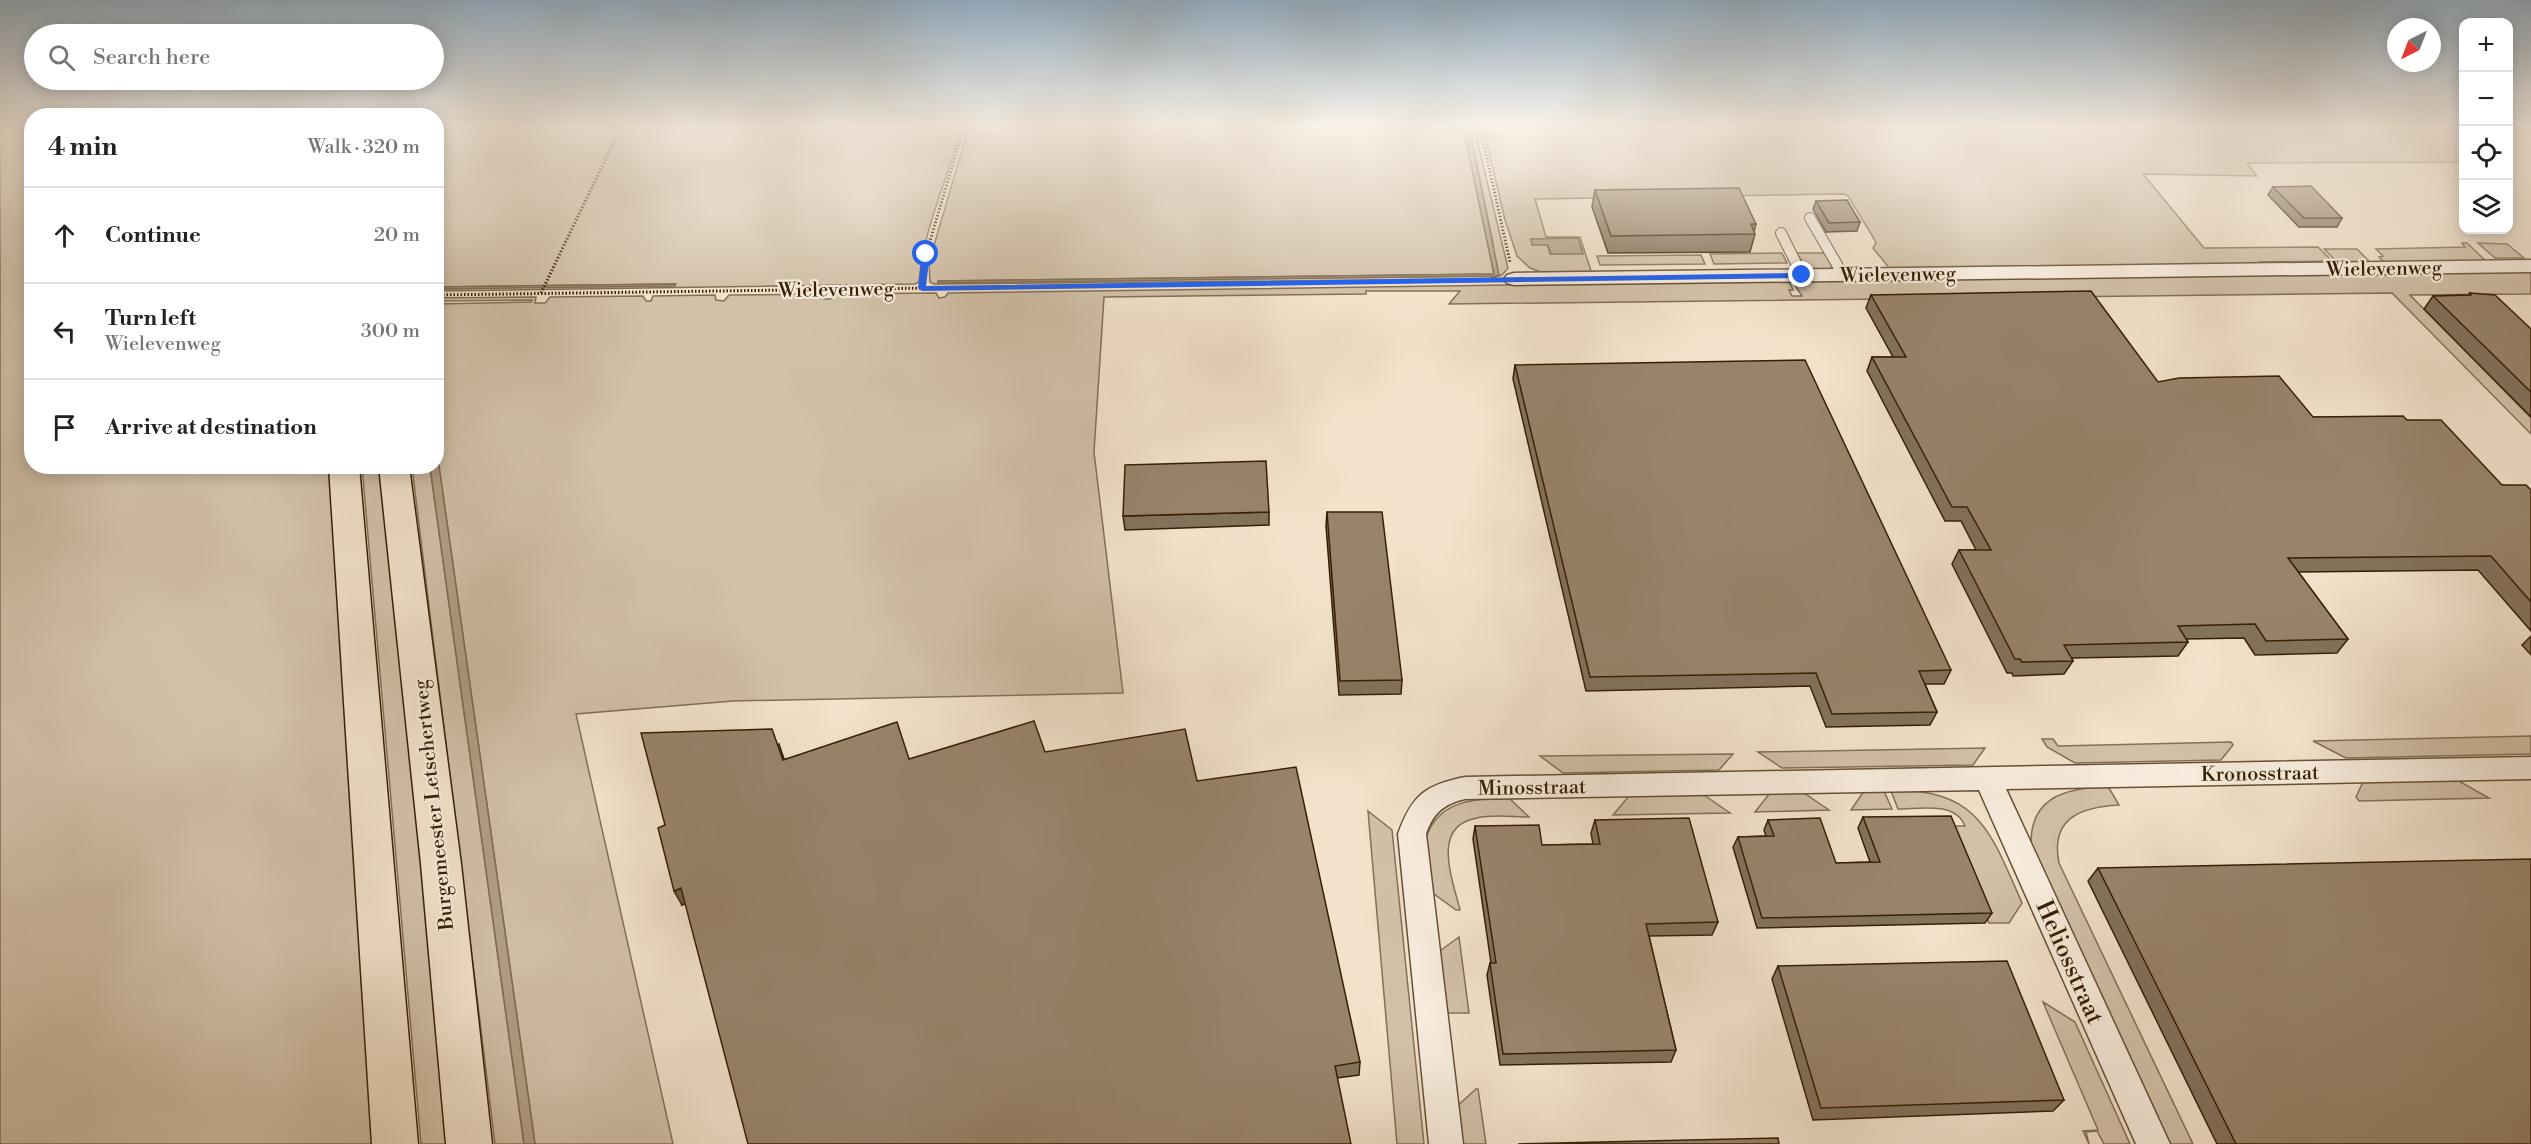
<!DOCTYPE html>
<meta charset="utf-8">
<style>
:root{--surface:#fff;--page:#f6f6f6;--text:#222;--muted:#767676;--line:#e0e0e0}
body{margin:0;font-family:"Libre Bodoni",serif;background:var(--page);color:var(--text)}
.controls{position:absolute;right:18px;top:18px;display:grid;overflow:hidden;border-radius:12px;box-shadow:0 3px 15px #0003}
.controls button{width:54px;height:54px;display:grid;place-items:center;padding:0;border:0;border-bottom:2px solid var(--line);background:var(--surface);color:var(--text);font:30px sans-serif}
.compass{position:absolute;left:2387px;top:18px;width:54px;height:54px;border-radius:50%;background:var(--surface);box-shadow:0 3px 15px #0003;rotate:222deg}
.stop{position:absolute;width:18px;height:18px;margin:-14px;border:4px solid #2563eb;border-radius:50%;background:#fff}
.stop.end{background:#2563eb;border-color:#fff;box-shadow:0 2px 6px #0008}
.list{margin:0;padding:0;list-style:none}
h2{display:flex;justify-content:space-between;align-items:center;height:78px;margin:0;padding:0 24px;font-size:26px}
h2 small{font-size:20px;font-weight:400;color:var(--muted)}
.list li{display:grid;grid-template-columns:39px 1fr auto;gap:18px;align-items:center;box-sizing:border-box;height:96px;padding:0 24px;border-top:2px solid var(--line)}
.list b{display:block;font-size:22px;white-space:nowrap}
.list p{margin:0;font-size:20px;white-space:nowrap;color:var(--muted)}
.list em{font-size:20px;font-style:normal;color:var(--muted)}
.icon{flex:none;width:33px;height:33px;fill:none;stroke:currentColor;stroke-width:2;stroke-linecap:round;stroke-linejoin:round}
.map{position:relative;flex:none;width:2531px;height:1144px;overflow:hidden}
.search{position:absolute;background:var(--surface);box-shadow:0 3px 15px #0003;left:24px;top:24px;width:420px;height:66px;display:flex;align-items:center;gap:15px;box-sizing:border-box;padding:0 21px;border-radius:33px;color:var(--muted);font-size:22px}
.panel{position:absolute;background:var(--surface);box-shadow:0 3px 15px #0003;left:24px;top:108px;width:420px;height:366px;border-radius:24px}
.map>svg:first-child{display:block}
</style>
<div class="map">
<svg width="2531" height="1144" viewBox="0 0 2531 1144">
<rect width="100%" height="100%" fill="#f2e2cb"/>
<filter id="stains"><feTurbulence type="fractalNoise" baseFrequency=".00333" numOctaves="4"/><feColorMatrix values="0 0 0 0 .2 0 0 0 0 .09 0 0 0 0 .02 0 0 0 .5 -.17"/></filter>
<radialGradient id="worn" r=".72"><stop offset=".6" stop-color="#630" stop-opacity="0"/><stop offset="1" stop-color="#630" stop-opacity=".3"/></radialGradient>
<!-- green -->
<g fill="#d2c1a9" stroke="#847056" stroke-width="1.5" fill-rule="evenodd">
<path d="M0,127H31L32,466L331,467L375,1144H0Z"/>
<path d="M436,127H907L961,128C948,179 923,229 919,282L915,284L437,291V289L675,284L437,287Z"/>
<path d="M969,127H1463L1494,274L938,281L1495,276L1493,243L1469,127H1474L1508,268L1502,275L1489,279L934,284L930,282L929,262Z"/>
<path d="M1483,127H2451L2463,137L2464,162L2247,163L2257,176L2143,174L2204,248L2318,247L2332,261L2260,262L2263,265L1890,270C1885,261 1879,256 1873,248L1876,243L1873,237L1848,196L1844,194L1535,199L1546,237H1580L1592,274H1553L1541,272L1530,268L1517,256L1505,220ZM1578,238L1583,253L1550,254L1547,245L1532,244L1531,239Z"/>
<path d="M2462,243H2467L2487,262L2385,263L2379,257L2383,256L2376,249L2465,247Z"/>
<path d="M2478,243L2507,244L2524,258H2495Z"/>
<path d="M2324,249H2357L2371,263L2346,264L2343,260L2336,261Z"/>
<path d="M1782,253L1787,263L1714,264L1710,254Z"/>
<path d="M1796,253H1825L1834,271H1809Z"/>
<path d="M1701,255L1705,264L1600,265L1597,256Z"/>
<path d="M2531,272V294L2410,295L2531,418V434L2392,293L1449,304L1460,291H1366V294L1104,297L1094,452L1123,693L733,701L576,714L673,1144H535L437,452L436,304L531,302L532,300L437,301V298L536,297L535,303H545L550,297L643,296L646,301H651L653,296L715,295L716,300L724,301L729,295L824,294V299H831L835,294L936,293L939,298L945,297L948,293L1789,281L1793,290H1789L1792,296H1802L1792,281Z"/>
<path d="M362,467H384L453,1144H421Z"/>
<path d="M412,467H430L524,1144H495Z"/>
<path d="M2531,736V754L2346,758L2313,741Z"/>
<path d="M2042,739H2053L2058,746L2231,742L2233,745L2221,760L2075,763L2047,747Z"/>
<path d="M1985,748L1973,765L1782,768L1758,752Z"/>
<path d="M1733,754L1719,770L1563,773L1540,756Z"/>
<path d="M2457,780L2489,798L2359,801L2356,797L2363,782Z"/>
<path d="M2105,787L2109,788L2119,805C2081,807 2050,818 2059,863L2193,1144H2166L2031,847C2029,798 2064,788 2105,787Z"/>
<path d="M1864,791H1884L1892,809L1851,810Z"/>
<path d="M1891,791C1979,788 1991,833 2022,903L2009,923H1989L1948,826H1965C1955,801 1919,809 1898,809Z"/>
<path d="M1770,793H1804L1829,810L1755,812Z"/>
<path d="M1704,795L1730,813L1613,815L1629,796Z"/>
<path d="M1509,798L1529,817C1512,817 1493,814 1477,818C1430,826 1453,880 1460,910H1456L1430,891L1426,838C1438,800 1474,799 1509,798Z"/>
<path d="M1368,811L1392,830L1424,1144H1397Z"/>
<path d="M1459,937L1469,1013H1444L1437,953Z"/>
<path d="M2043,1002L2075,1022L2130,1144H2104L2097,1131L2086,1132L2089,1144L2083,1131L2098,1130Z"/>
<path d="M1476,1089H1478L1486,1144H1460L1455,1108Z"/>
</g>
<!-- water -->
<g fill="#b2a087" stroke="#816c52" stroke-width="1.5">
<path d="M1463,127H1469L1499,275L1495,276L938,283V281L1494,274Z"/>
<path d="M1578,238L1583,254H1551L1548,245H1532L1531,239Z"/>
<path d="M676,284L675,286L436,289L437,287Z"/>
<path d="M437,452L535,1144H524L430,467L436,466Z"/>
</g>
<g fill="none" stroke-linecap="round" stroke-linejoin="round">
<defs>
<g id="service">
<path d="M1810,218L1843,275"/>
<path d="M1781,233L1802,275"/>
</g>
<g id="minor">
<path d="M2531,260V272L1514,285L1507,283L1504,279L1507,275L1514,273Z"/>
<path d="M2531,757V779L2006,789L2170,1144H2136L1979,790L1465,799C1444,804 1433,813 1426,834L1463,1144H1429L1398,834C1412,795 1425,785 1465,777Z"/>
</g>
<g id="primary">
<path d="M329,466H359L418,1144H372Z"/>
<path d="M379,466H409L461,864L492,1144H446L421,864Z"/>
</g>
</defs>
<!-- service casing -->
<use href="#service" stroke="#665035" stroke-width="12"/>
<!-- minor casing -->
<use href="#minor" stroke="#665035" stroke-width="3"/>
<!-- primary casing -->
<use href="#primary" stroke="#371f03" stroke-width="3"/>
<!-- path -->
<g stroke="#371f03" stroke-width="3" stroke-dasharray="1.5 2" stroke-linecap="butt">
<path d="M1480,127L1510,262"/>
<path d="M436,146L450,127"/>
<path d="M922,288L926,254L964,127"/>
<path d="M541,293L621,127"/>
<path d="M436,295L1492,280"/>
</g>
<!-- service -->
<use href="#service" stroke="#f7ecdd" stroke-width="10"/>
<!-- minor -->
<use href="#minor" fill="#f7ecdd" fill-rule="evenodd"/>
<!-- primary -->
<use href="#primary" fill="#f2e2cb" fill-rule="evenodd"/>
</g>
<!-- wall -->
<g fill="#83725c" stroke="#371f03" stroke-width="1.5">
<path d="M2273,187L2342,218L2337,227H2299L2268,195Z"/>
<path d="M1595,190L1756,224L1754,232L1755,234L1750,252L1608,253L1592,207Z"/>
<path d="M1816,201L1860,222L1857,231L1826,232L1813,209Z"/>
<path d="M2470,293L2531,329V417L2424,309L2433,296L2468,295Z"/>
<path d="M1871,295L2158,382L2313,417L2407,420L2502,485L2531,490V631L2478,570L2298,572L2348,639L2337,653L2255,655L2244,638L2186,639L2188,642L2178,656L2072,658L2073,661L2064,674L2013,676L2012,673H2007L1952,564L1959,550H1976L1961,521H1945L1867,371L1872,357H1893L1866,308Z"/>
<path d="M1515,365L1951,670L1944,684H1925L1937,712L1930,725L1826,727L1810,686L1586,691L1513,379Z"/>
<path d="M1269,512V525L1125,530L1123,516Z"/>
<path d="M1327,512L1402,680L1401,694L1339,695L1326,526Z"/>
<path d="M2531,636V655L2522,645Z"/>
<path d="M779,744L784,759H909L1045,752L1197,781L1360,1062L1359,1075L1337,1078L685,904L682,905Z"/>
<path d="M1863,817L1992,913L1985,923L1757,928L1733,847L1738,837L1766,836L1764,830L1768,820L1836,863L1870,862L1858,828Z"/>
<path d="M1595,820L1718,922L1712,935L1649,936L1676,1050L1671,1062L1500,1065L1487,975L1490,963H1491L1473,839L1475,826L1542,845L1593,844L1591,833Z"/>
<path d="M2098,868L2531,1144H2217L2088,881Z"/>
<path d="M1778,966L2064,1100L2053,1111L1813,1120L1772,979Z"/>
</g>
<!-- shaded-wall -->
<path fill="#6a5c4b" stroke="#371f03" stroke-width="1.5" d="M681,888L689,902L682,905L674,891Z"/>
<!-- building -->
<g fill="#98846b" stroke="#371f03" stroke-width="1.5">
<path d="M2311,186L2342,218H2304L2273,187Z"/>
<path d="M1739,188L1756,224H1751L1755,234L1611,236L1595,190Z"/>
<path d="M1847,200L1860,222L1829,223L1816,201Z"/>
<path d="M2091,291L2158,382L2179,378L2279,376L2313,417L2403,416L2407,420H2441L2502,485H2526L2531,490V602L2491,556L2288,558L2348,639L2266,641L2255,624L2178,626L2188,642L2064,645L2073,661L2022,662L2020,659H2015L1959,550H1991L1967,507H1952L1872,357H1906L1871,295Z"/>
<path d="M2470,293L2495,295L2531,329V392L2433,296L2471,295Z"/>
<path d="M1805,360L1951,670L1919,671L1937,712L1832,714L1816,673L1590,677L1515,365Z"/>
<path d="M1266,461L1269,512L1123,516L1125,465Z"/>
<path d="M1327,512H1382L1402,680L1340,681Z"/>
<path d="M1034,721L1045,752L1185,729L1197,781L1296,767L1360,1062L1335,1066L1351,1144H748L681,888L674,891L658,828L665,825L641,733L772,729L783,760L897,722L909,759Z"/>
<path d="M1951,816L1992,913L1762,918L1738,837L1774,836L1768,820L1820,818L1836,863L1880,862L1863,817Z"/>
<path d="M1689,818L1718,922L1646,924L1676,1050L1503,1054L1490,963H1496L1475,826L1539,825L1542,845L1600,844L1595,820Z"/>
<path d="M2531,859V1144H2236L2098,868Z"/>
<path d="M2007,961L2064,1100L1821,1108L1778,966Z"/>
<path d="M1778,1138L1779,1144H1518Z"/>
</g>
<!-- sky -->
<linearGradient id="sky" x2="0" y2="1"><stop stop-color="#92acc1"/><stop offset="0.44" stop-color="#f9f2e8"/><stop offset="1" stop-color="#f9f2e8" stop-opacity="0"/></linearGradient>
<rect width="2531" height="287" fill="url(#sky)"/>
<!-- route -->
<path fill="#2563eb" d="M926,252L930,254L926,286L1802,273L1806,275L1802,278L922,291L918,288L922,254Z"/>
<g text-anchor="middle" stroke-width="4.5" stroke-linejoin="round" paint-order="stroke">
<!-- street labels -->
<g font-size="20" fill="#371f03" stroke="#f7ecdd">
<text transform="translate(2384 268) rotate(-1)" y="7">Wielevenweg</text>
<text transform="translate(1898 274) rotate(-1)" y="7">Wielevenweg</text>
<text transform="translate(836 289) rotate(-1)" y="7">Wielevenweg</text>
<text transform="translate(2260 773) rotate(-1)" y="7">Kronosstraat</text>
<text transform="translate(1532 787) rotate(-1)" y="7">Minosstraat</text>
<text transform="translate(433 805) rotate(-96)" y="7">Burgemeester Letschertweg</text>
</g>
<!-- near-street labels -->
<g font-size="24" fill="#371f03" stroke="#f7ecdd">
<text transform="translate(2070 962) rotate(66)" y="8">Heliosstraat</text>
</g>
</g>
<rect width="100%" height="100%" filter="url(#stains)"/>
<rect width="100%" height="100%" fill="url(#worn)"/>
</svg>
<div class="controls">
<button>+</button>
<button>−</button>
<button><svg class="icon" aria-label="locate" viewBox="0 0 24 24"><circle cx="12" cy="12" r="6"/><path d="M12 2v4M12 18v4M2 12h4M18 12h4"/></svg></button>
<button><svg class="icon" aria-label="layers" viewBox="0 0 24 24"><path d="M12 4l9 5-9 5-9-5zM3 14l9 5 9-5"/></svg></button>
</div>
<svg class="compass" viewBox="-18 -18 36 36"><path d="M0-13l5 13h-10z" fill="#e53935"/><path d="M0 13l5-13h-10z" fill="#767676"/></svg>
<div class="stop" style="left:926px;top:254px"></div>
<div class="stop end" style="left:1802px;top:275px"></div>
<div class="search"><svg class="icon" aria-label="search" viewBox="0 0 24 24"><circle cx="10" cy="10" r="6"/><path d="M15 15l6 6"/></svg>Search here</div>
<section class="panel">
<h2>4 min<small>Walk · 320 m</small></h2>
<ul class="list">
<li><svg class="icon" aria-label="ahead" viewBox="0 0 24 24"><path d="M12 20V5M6 11l6-6 6 6"/></svg><div><b>Continue</b></div><em>20 m</em></li>
<li><svg class="icon" aria-label="left" viewBox="0 0 24 24"><path d="M17 20v-9H6M10 6l-5 5 5 5"/></svg><div><b>Turn left</b><p>Wielevenweg</p></div><em>300 m</em></li>
<li><svg class="icon" aria-label="arrive" viewBox="0 0 24 24"><path d="M6 21V4h12l-3 4 3 4H6"/></svg><div><b>Arrive at destination</b></div></li>
</ul>
</section>
</div>
